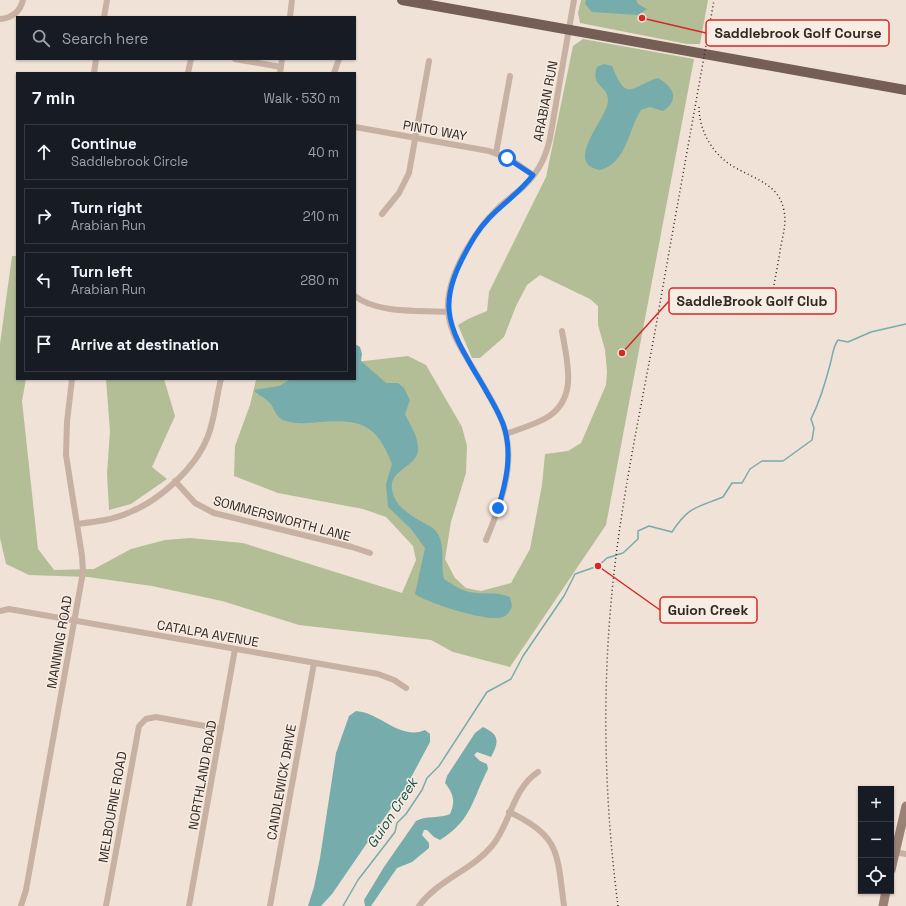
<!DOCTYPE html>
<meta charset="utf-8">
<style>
:root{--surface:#171b24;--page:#242831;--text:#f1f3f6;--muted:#9ea1a6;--line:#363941}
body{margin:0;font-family:"Space Grotesk",sans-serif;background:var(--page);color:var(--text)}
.controls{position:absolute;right:12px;bottom:12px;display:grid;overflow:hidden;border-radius:0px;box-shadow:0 1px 3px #0004}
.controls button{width:36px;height:36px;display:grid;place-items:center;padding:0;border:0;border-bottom:1px solid var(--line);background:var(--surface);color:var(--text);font:20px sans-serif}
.stop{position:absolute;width:12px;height:12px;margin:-9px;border:3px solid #1a73e8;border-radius:50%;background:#fff}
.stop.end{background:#1a73e8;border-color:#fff;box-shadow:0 1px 4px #0008}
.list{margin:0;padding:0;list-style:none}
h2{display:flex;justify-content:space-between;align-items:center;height:52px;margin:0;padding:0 16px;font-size:17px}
h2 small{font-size:13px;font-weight:400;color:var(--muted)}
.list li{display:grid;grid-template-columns:26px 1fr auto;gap:12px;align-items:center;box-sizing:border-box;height:56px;margin:0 8px 8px;padding:0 8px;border:1px solid var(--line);border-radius:0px}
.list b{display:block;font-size:15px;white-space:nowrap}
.list p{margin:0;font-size:13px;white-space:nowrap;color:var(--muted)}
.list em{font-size:13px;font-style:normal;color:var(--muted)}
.icon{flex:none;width:22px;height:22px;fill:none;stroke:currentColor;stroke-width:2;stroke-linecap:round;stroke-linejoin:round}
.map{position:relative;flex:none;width:906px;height:906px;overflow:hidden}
.search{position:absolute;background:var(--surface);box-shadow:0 1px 3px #0004;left:16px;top:16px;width:340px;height:44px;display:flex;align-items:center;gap:10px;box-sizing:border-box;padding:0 14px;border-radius:0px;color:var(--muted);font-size:15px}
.panel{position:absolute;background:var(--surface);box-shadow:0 1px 3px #0004;left:16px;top:72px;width:340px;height:308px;border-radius:0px}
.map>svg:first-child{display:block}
</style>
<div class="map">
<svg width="906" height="906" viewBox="0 0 906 906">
<rect width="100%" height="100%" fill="#f0e2d6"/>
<!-- green -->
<g fill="#b3be97">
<path d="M581,0H708L700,44H687L580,23L578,13Z"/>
<path d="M583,39L694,59L606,525L510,667L453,652L431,640L299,625L222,601L152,586L88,577L29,575L6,564L0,538V344L12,256H17V379H26L22,401L38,549L54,570L94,569L131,549L165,540L190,538L243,543L402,593L416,560L413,546L386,517L363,509L278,493L234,476L235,446L250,405L256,380L355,379V362L408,356L426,365L462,427L467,446L466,473L451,522L445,559L455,578L466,588L481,591L511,583L530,549L542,485L545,454L568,451L581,443L606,385L607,371L605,350L598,325V306L590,299L540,275L527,285L516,306L504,337L480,358H472L458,325L468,319L487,311L489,292L546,177L573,46Z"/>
<path d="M106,379H164L175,416L152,467L167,479L131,504L109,510L107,474L110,431Z"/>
</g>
<!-- water -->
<g fill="#76acab">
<path d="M586,0H636L638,4L647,9L638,15L592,12L585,4Z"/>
<path d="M604,64L612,66C627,103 630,87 658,78C674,87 680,100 663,111L650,107L641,110C628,130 627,163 600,170C562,163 609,117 608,100C608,85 590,87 597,67Z"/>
<path d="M355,344L360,347L362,354L361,361L386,383H398L404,388L410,400L405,414C410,425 419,437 418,451C416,467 389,470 392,489C394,506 410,515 424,523C427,525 432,527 434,529C447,542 440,563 444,579C452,584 460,590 469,592C483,595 496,591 510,597L512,606C510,611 508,615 503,617C489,623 427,603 415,594L425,548L411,529L388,507L386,484L392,464C376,423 360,419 319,422C306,423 295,425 283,420C275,416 274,406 268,401C263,396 258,396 254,390L279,386L291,379H355Z"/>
<path d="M356,711C379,712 401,741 425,730L430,734V742L407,785L332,894L321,906H308L314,887L320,858L336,753L349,716Z"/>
<path d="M483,727C500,735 499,742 491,757L477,752L474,755L480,761L487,764L488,769C472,800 472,820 440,840L434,837L427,830H424L422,835L429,843V848L412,862L397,868L371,906H365L364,900L384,867L416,821C427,815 439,819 450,814C456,801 453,793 445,783L447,776L475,733Z"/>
</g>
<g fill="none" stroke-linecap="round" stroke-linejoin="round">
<!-- stream -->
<path stroke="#76acab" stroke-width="1.5" d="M343,906L358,880L395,832L397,823L406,814L422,790L427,778L439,766L487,692L511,679L523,656L564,596L575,574L598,566L607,558L623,553L638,539V531L649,526L672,532C689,506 696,508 723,497L732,483H742L750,469L762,461H783L812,440L814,428L811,419C820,401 826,381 831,361C833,353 833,347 838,340L848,342L871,332L906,324"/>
<!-- street -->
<g stroke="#c7b1a3" stroke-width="6">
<path d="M104,17L107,0"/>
<path d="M290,17L292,0"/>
<path d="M0,19C12,18 20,12 23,0"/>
<path d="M235,59L281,67"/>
<path d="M94,73L96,59"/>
<path d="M188,73L191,59"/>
<path d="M280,73L282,59"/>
<path d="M334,73L339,59"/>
<path d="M355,127L489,151L510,159L533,175"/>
<path d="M496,153L510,76"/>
<path d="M382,214L399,193L409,173L429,61"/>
<path d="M355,296C377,314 421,310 448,312"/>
<path d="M506,434C519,429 534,425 546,418C579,399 567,361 562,331"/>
<path d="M175,481L195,503L214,513L352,547L370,553"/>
<path d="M77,524C94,522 112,520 128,513C159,501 196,468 208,436C215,418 216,398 221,379"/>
<path d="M486,540C501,504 517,462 503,424C494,401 480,381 468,360C457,342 447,325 448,304C449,272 475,231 497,209C505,201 514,195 522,188C537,175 546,157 550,138L574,0"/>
<path d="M0,611L9,609L378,674L394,680L406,688"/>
<path d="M509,812C561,836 557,854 564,906"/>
<path d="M895,852L906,854"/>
<path d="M21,906L26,890L83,572L82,556L66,455L67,422L72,379"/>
<path d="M106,906L139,726L146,719L156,717L221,729"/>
<path d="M189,906L235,649"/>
<path d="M270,906L314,663"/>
<path d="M419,906C438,880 472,870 492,846C511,823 512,789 538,772"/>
</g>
<!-- secondary -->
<g stroke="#9b8075" stroke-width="9">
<path d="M891,870L906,806"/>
<path d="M883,906L886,891"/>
</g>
<!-- primary -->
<path stroke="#745e56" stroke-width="10" d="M402,0L906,90"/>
<!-- rail -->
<g stroke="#322825" stroke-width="1.5" stroke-dasharray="1 3" stroke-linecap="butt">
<path d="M699,107C699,131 713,155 734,167C755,179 780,185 784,211C787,224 782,238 780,251C777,270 773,289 770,308"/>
<path d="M618,906C605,805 602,704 611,603C619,510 639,418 656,326C675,217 695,109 714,0"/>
</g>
</g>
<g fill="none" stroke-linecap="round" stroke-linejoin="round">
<!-- route -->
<path stroke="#1a73e8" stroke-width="5" d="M498,508C506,483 512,456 505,430C501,415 492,402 485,389C447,324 432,307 475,236C490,211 516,198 533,175L507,158"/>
</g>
<g text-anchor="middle" stroke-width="3" stroke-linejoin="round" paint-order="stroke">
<!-- street labels -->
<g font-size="13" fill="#322825" stroke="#f8ede2">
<text transform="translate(545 101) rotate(-79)" y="5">ARABIAN RUN</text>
<text transform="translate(435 130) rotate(10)" y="5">PINTO WAY</text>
<text transform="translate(282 518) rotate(15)" y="5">SOMMERSWORTH LANE</text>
<text transform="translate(208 633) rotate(10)" y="5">CATALPA AVENUE</text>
<text transform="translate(59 642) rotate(-80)" y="5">MANNING ROAD</text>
<text transform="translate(202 775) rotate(-80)" y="5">NORTHLAND ROAD</text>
<text transform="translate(281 782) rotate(-80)" y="5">CANDLEWICK DRIVE</text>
<text transform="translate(112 807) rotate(-80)" y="5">MELBOURNE ROAD</text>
</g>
<!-- water labels -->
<g font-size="14" font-style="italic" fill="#1c5253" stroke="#f8ede2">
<text transform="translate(392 813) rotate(-57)" y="5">Guion Creek</text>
</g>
</g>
<!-- callouts -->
<path fill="none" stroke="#d62828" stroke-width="1.5" d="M642 18L706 33M622 353L669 301M598 566L660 610"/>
<g fill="#d62828" stroke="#f8ede2" stroke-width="1.5">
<circle cx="642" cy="18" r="4"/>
<circle cx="622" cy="353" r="4"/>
<circle cx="598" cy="566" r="4"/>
</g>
<g fill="#f8ede2" stroke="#d62828" stroke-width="1.5">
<rect x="706" y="20" width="183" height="26" rx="4"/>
<rect x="669" y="288" width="167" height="26" rx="4"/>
<rect x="660" y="597" width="97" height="26" rx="4"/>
</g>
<g font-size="14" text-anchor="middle" font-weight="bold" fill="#322825">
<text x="798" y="38">Saddlebrook Golf Course</text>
<text x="752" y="306">SaddleBrook Golf Club</text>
<text x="708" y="615">Guion Creek</text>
</g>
</svg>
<div class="controls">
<button>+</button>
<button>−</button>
<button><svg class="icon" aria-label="locate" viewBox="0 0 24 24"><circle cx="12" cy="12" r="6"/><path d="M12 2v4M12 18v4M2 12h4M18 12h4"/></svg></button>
</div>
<div class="stop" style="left:507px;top:158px"></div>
<div class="stop end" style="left:498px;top:508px"></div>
<div class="search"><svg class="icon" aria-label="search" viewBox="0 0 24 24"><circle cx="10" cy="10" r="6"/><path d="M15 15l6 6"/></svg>Search here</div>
<section class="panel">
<h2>7 min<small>Walk · 530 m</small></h2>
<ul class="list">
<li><svg class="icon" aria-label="ahead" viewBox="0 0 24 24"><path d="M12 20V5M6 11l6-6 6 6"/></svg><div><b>Continue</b><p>Saddlebrook Circle</p></div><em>40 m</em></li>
<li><svg class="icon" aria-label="right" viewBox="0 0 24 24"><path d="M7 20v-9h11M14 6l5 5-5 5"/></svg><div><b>Turn right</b><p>Arabian Run</p></div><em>210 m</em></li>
<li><svg class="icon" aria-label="left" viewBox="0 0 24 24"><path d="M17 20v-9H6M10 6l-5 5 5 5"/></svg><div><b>Turn left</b><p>Arabian Run</p></div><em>280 m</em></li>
<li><svg class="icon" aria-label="arrive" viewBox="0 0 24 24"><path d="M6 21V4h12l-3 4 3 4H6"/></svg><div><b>Arrive at destination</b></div></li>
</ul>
</section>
</div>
